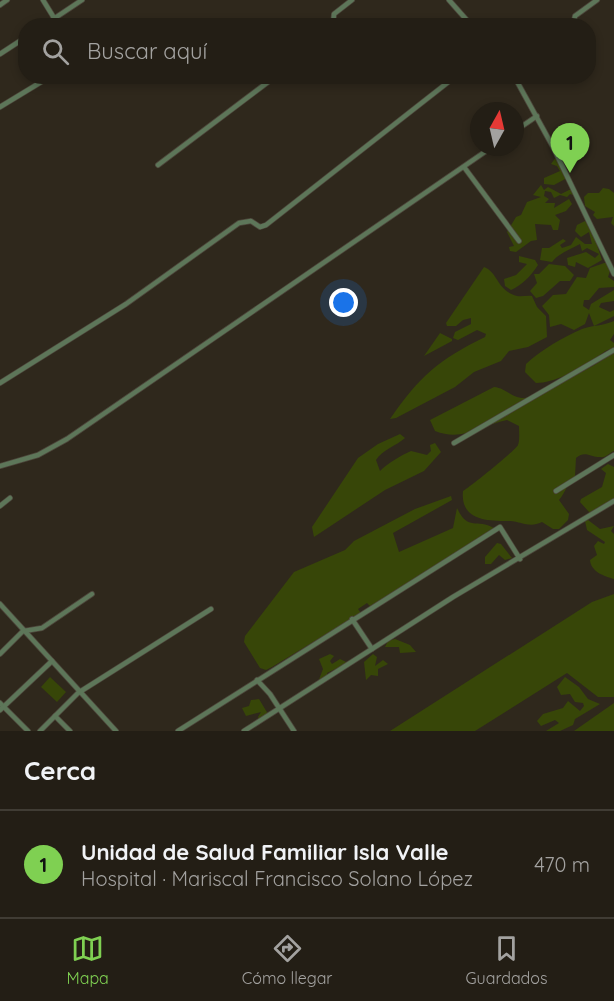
<!DOCTYPE html>
<html lang="es">
<meta charset="utf-8">
<style>
:root{--surface:#231e15;--page:#2b271e;--text:#f1f3f6;--muted:#a3a2a0;--line:#403c34;--accent:#7fd052}
body{margin:0;font-family:Quicksand,sans-serif;background:var(--page);color:var(--text)}
.compass{position:absolute;left:470px;top:102px;width:54px;height:54px;border-radius:50%;background:var(--surface);box-shadow:0 3px 9px #0003;rotate:8deg}
.you{position:absolute;left:344px;top:303px;width:21px;height:21px;margin:-15px;border:4px solid #fff;border-radius:50%;background:#1a73e8;box-shadow:0 0 0 9px #1a73e833}
.badge{display:grid;place-items:center;width:39px;height:39px;border-radius:50%;background:var(--accent);color:#111;font-size:20px;font-weight:700}
.pin{position:absolute;translate:-50% -50px;filter:drop-shadow(0 2px 3px #0008)}
.pin::after{content:'';position:absolute;top:32px;width:21px;height:18px;background:inherit;clip-path:polygon(0 0,100% 0,50% 100%)}
.list{margin:0;padding:0;list-style:none}
h2{display:flex;justify-content:space-between;align-items:center;height:78px;margin:0;padding:0 24px;font-size:26px}
h2 small{font-size:20px;font-weight:400;color:var(--muted)}
.list li{display:grid;grid-template-columns:39px 1fr auto;gap:18px;align-items:center;box-sizing:border-box;height:108px;padding:0 24px;border-top:2px solid var(--line)}
.list b{display:block;font-size:22px;white-space:nowrap}
.list p{margin:0;font-size:20px;white-space:nowrap;color:var(--muted)}
.list em{font-size:20px;font-style:normal;color:var(--muted)}
.icon{flex:none;width:33px;height:33px;fill:none;stroke:currentColor;stroke-width:2;stroke-linecap:round;stroke-linejoin:round}
.map{position:relative;flex:none;width:614px;height:731px;overflow:hidden}
.search{position:absolute;background:var(--surface);box-shadow:0 3px 9px #0003;left:18px;right:18px;top:18px;height:66px;display:flex;align-items:center;gap:15px;box-sizing:border-box;padding:0 21px;border-radius:24px;color:var(--muted);font-size:22px}
.sheet{height:186px;background:var(--surface)}
nav{display:flex;justify-content:space-around;align-items:center;box-sizing:border-box;height:84px;border-top:2px solid var(--line);background:var(--surface);font-size:16px;color:var(--muted)}
nav a{display:grid;justify-items:center;gap:3px}
nav .on{color:var(--accent)}
.map>svg:first-child{display:block}
</style>
<div class="map">
<svg width="614" height="731" viewBox="0 0 614 731">
<rect width="100%" height="100%" fill="#2f281c"/>
<!-- green -->
<g fill="#374608">
<path d="M556,157L567,178L554,185L544,184V178L560,171L557,166L551,164Z"/>
<path d="M541,185L544,190L548,187L561,194L571,189L574,195L570,194L567,197L560,195L554,198L551,192L545,191L544,196L549,199L545,203H555L554,208L569,199L572,204L566,211L555,215L560,220L558,230H553L551,225L535,224L537,240L531,241L516,252L510,251L509,247L514,246L507,232L516,217L521,215L527,202L541,197L533,195Z"/>
<path d="M603,188L609,189L614,193V226L611,223L613,217L597,219L593,215L595,212L585,206L584,197L588,193H599Z"/>
<path d="M585,221L591,227L602,260L588,268L576,262L575,267L568,265L567,258L586,252L595,258L599,254L587,248L582,251L580,244C571,249 559,253 552,262L540,260L542,248H549L563,239L566,241L560,245L562,248L571,245L576,237L585,244H592L589,232L581,237L575,231L577,225Z"/>
<path d="M519,256L535,260L538,265C531,276 522,285 511,290L505,286L504,279L516,275L527,264L519,262Z"/>
<path d="M607,262L610,271L608,277L614,281V287L599,288L589,300H584L583,306L589,310L591,304L614,290V301L601,303L599,307L610,312L614,310V316L594,326L589,313L585,324L574,330L561,324L550,327L549,315L542,306L553,295L566,294L577,277L586,278L590,268Z"/>
<path d="M549,264L565,266L574,275L570,281H560L543,296L536,298L530,291L537,283L534,274H539Z"/>
<path d="M484,267C498,272 497,291 517,296C522,297 527,295 532,296L537,307L546,316L547,337L528,347L509,351L501,361L474,372L455,387L396,418L390,419C420,376 438,360 485,337L486,334L477,330L458,340L453,338L455,332L471,324V318L463,320L456,326H447L446,323Z"/>
<path d="M614,321V334L610,340L614,343V348C604,350 601,355 593,360C578,370 554,383 536,383L525,372L526,364C541,350 563,337 582,329C593,325 603,326 614,321Z"/>
<path d="M440,333L452,339V341L424,356Z"/>
<path d="M614,352V451C609,453 606,458 600,457C590,457 585,450 576,458L575,476C567,483 566,492 559,500L569,514L568,520L559,529H553L542,522C530,528 522,522 510,521C488,521 460,521 463,491C470,487 516,450 518,445C520,440 519,431 519,426L507,420C481,425 463,442 435,431L430,420L494,387C506,388 511,398 524,398C535,398 605,361 614,352Z"/>
<path d="M400,434L405,438C396,446 382,450 376,460L380,471C388,463 400,456 411,451L427,455L431,451L430,445L435,443L441,452L424,471L385,490L314,537L312,527L358,458L378,444Z"/>
<path d="M608,464L614,467V502L590,513L580,502L581,499L602,487L606,473L601,469Z"/>
<path d="M451,496L452,500L393,533L399,552L453,528L457,508C468,532 477,518 494,528L412,583L370,606L367,603L358,609L361,613L272,667L266,670L260,668L244,642L245,636L294,572L345,550L354,541L415,509Z"/>
<path d="M588,520L600,529L614,526L611,531L614,534V579C604,576 591,572 590,560L597,555L594,546L598,541L604,544L605,542L587,530L585,521Z"/>
<path d="M497,543L501,544L512,558L505,560L499,555L491,564H485V557Z"/>
<path d="M614,594V697H598L567,673L475,731H390L592,602Z"/>
<path d="M395,639L410,645L416,652L400,653L399,647H385L388,641Z"/>
<path d="M330,654L334,656L330,661L332,664L340,659L348,663L327,673L328,676L318,682L323,669L319,659Z"/>
<path d="M373,654L377,657L375,666L383,660L388,664L378,669V676L371,675L366,680L364,662Z"/>
<path d="M50,677L66,692L57,702L41,687Z"/>
<path d="M565,677L579,687L588,699L600,704L575,719L573,725L560,731H546L559,723L555,720L541,726L537,721L543,714L563,708L568,701L580,711L584,706L583,703L575,702L570,694L561,695L557,687Z"/>
<path d="M259,699L268,714L259,721L258,717L261,712L246,716L242,708L249,706L251,700Z"/>
<path d="M614,703V731H574Z"/>
</g>
<g fill="none" stroke-linecap="round" stroke-linejoin="round">
<defs>
<g id="minor">
<path d="M43,0L59,26"/>
<path d="M449,0L472,26"/>
<path d="M0,5L7,0"/>
<path d="M43,26L82,0"/>
<path d="M333,26L334,14L352,0"/>
<path d="M573,26L575,16L597,0"/>
<path d="M0,54L26,37"/>
<path d="M514,76L553,147L614,274"/>
<path d="M0,107L51,76"/>
<path d="M515,131L537,116"/>
<path d="M158,165L276,76"/>
<path d="M464,167L519,241"/>
<path d="M0,383L126,304L239,223L251,221L260,227L266,225L456,76"/>
<path d="M454,443L614,350"/>
<path d="M0,466L38,455L67,439L492,147"/>
<path d="M556,491L614,455"/>
<path d="M0,506L10,498"/>
<path d="M0,604L116,731"/>
<path d="M352,619L372,649"/>
<path d="M24,631L42,628L92,594"/>
<path d="M0,654L23,631"/>
<path d="M257,680L270,694L294,731"/>
<path d="M0,703L28,731"/>
<path d="M0,710L52,661"/>
<path d="M55,716L70,731"/>
<path d="M40,731L78,693L211,609"/>
<path d="M178,731L500,527L520,559"/>
<path d="M244,731L453,597L614,501"/>
</g>
</defs>
<!-- minor casing -->
<use href="#minor" stroke="#4d463b" stroke-width="6"/>
<!-- minor -->
<use href="#minor" stroke="#5d7659" stroke-width="4.5"/>
</g>
</svg>
<svg class="compass" viewBox="-18 -18 36 36"><path d="M0-13l5 13h-10z" fill="#e53935"/><path d="M0 13l5-13h-10z" fill="#a3a2a0"/></svg>
<div class="you"></div>
<div class="pin badge" style="left:570px;top:173px">1</div>
<div class="search"><svg class="icon" aria-label="search" viewBox="0 0 24 24"><circle cx="10" cy="10" r="6"/><path d="M15 15l6 6"/></svg>Buscar aquí</div>
</div>
<section class="sheet">
<h2>Cerca<small></small></h2>
<ul class="list">
<li><span class="badge">1</span><div><b>Unidad de Salud Familiar Isla Valle</b><p>Hospital · Mariscal Francisco Solano López</p></div><em>470 m</em></li>
</ul>
</section>
<nav>
<a class="on"><svg class="icon" aria-label="map" viewBox="0 0 24 24"><path d="M3 6l6-2 6 2 6-2v14l-6 2-6-2-6 2zM9 4v14M15 6v14"/></svg>Mapa</a>
<a><svg class="icon" aria-label="directions" viewBox="0 0 24 24"><path d="M12 3l9 9-9 9-9-9zM9 14v-3h6M13 9l2 2-2 2"/></svg>Cómo llegar</a>
<a><svg class="icon" aria-label="saved" viewBox="0 0 24 24"><path d="M7 4h10v16l-5-4-5 4z"/></svg>Guardados</a>
</nav>
